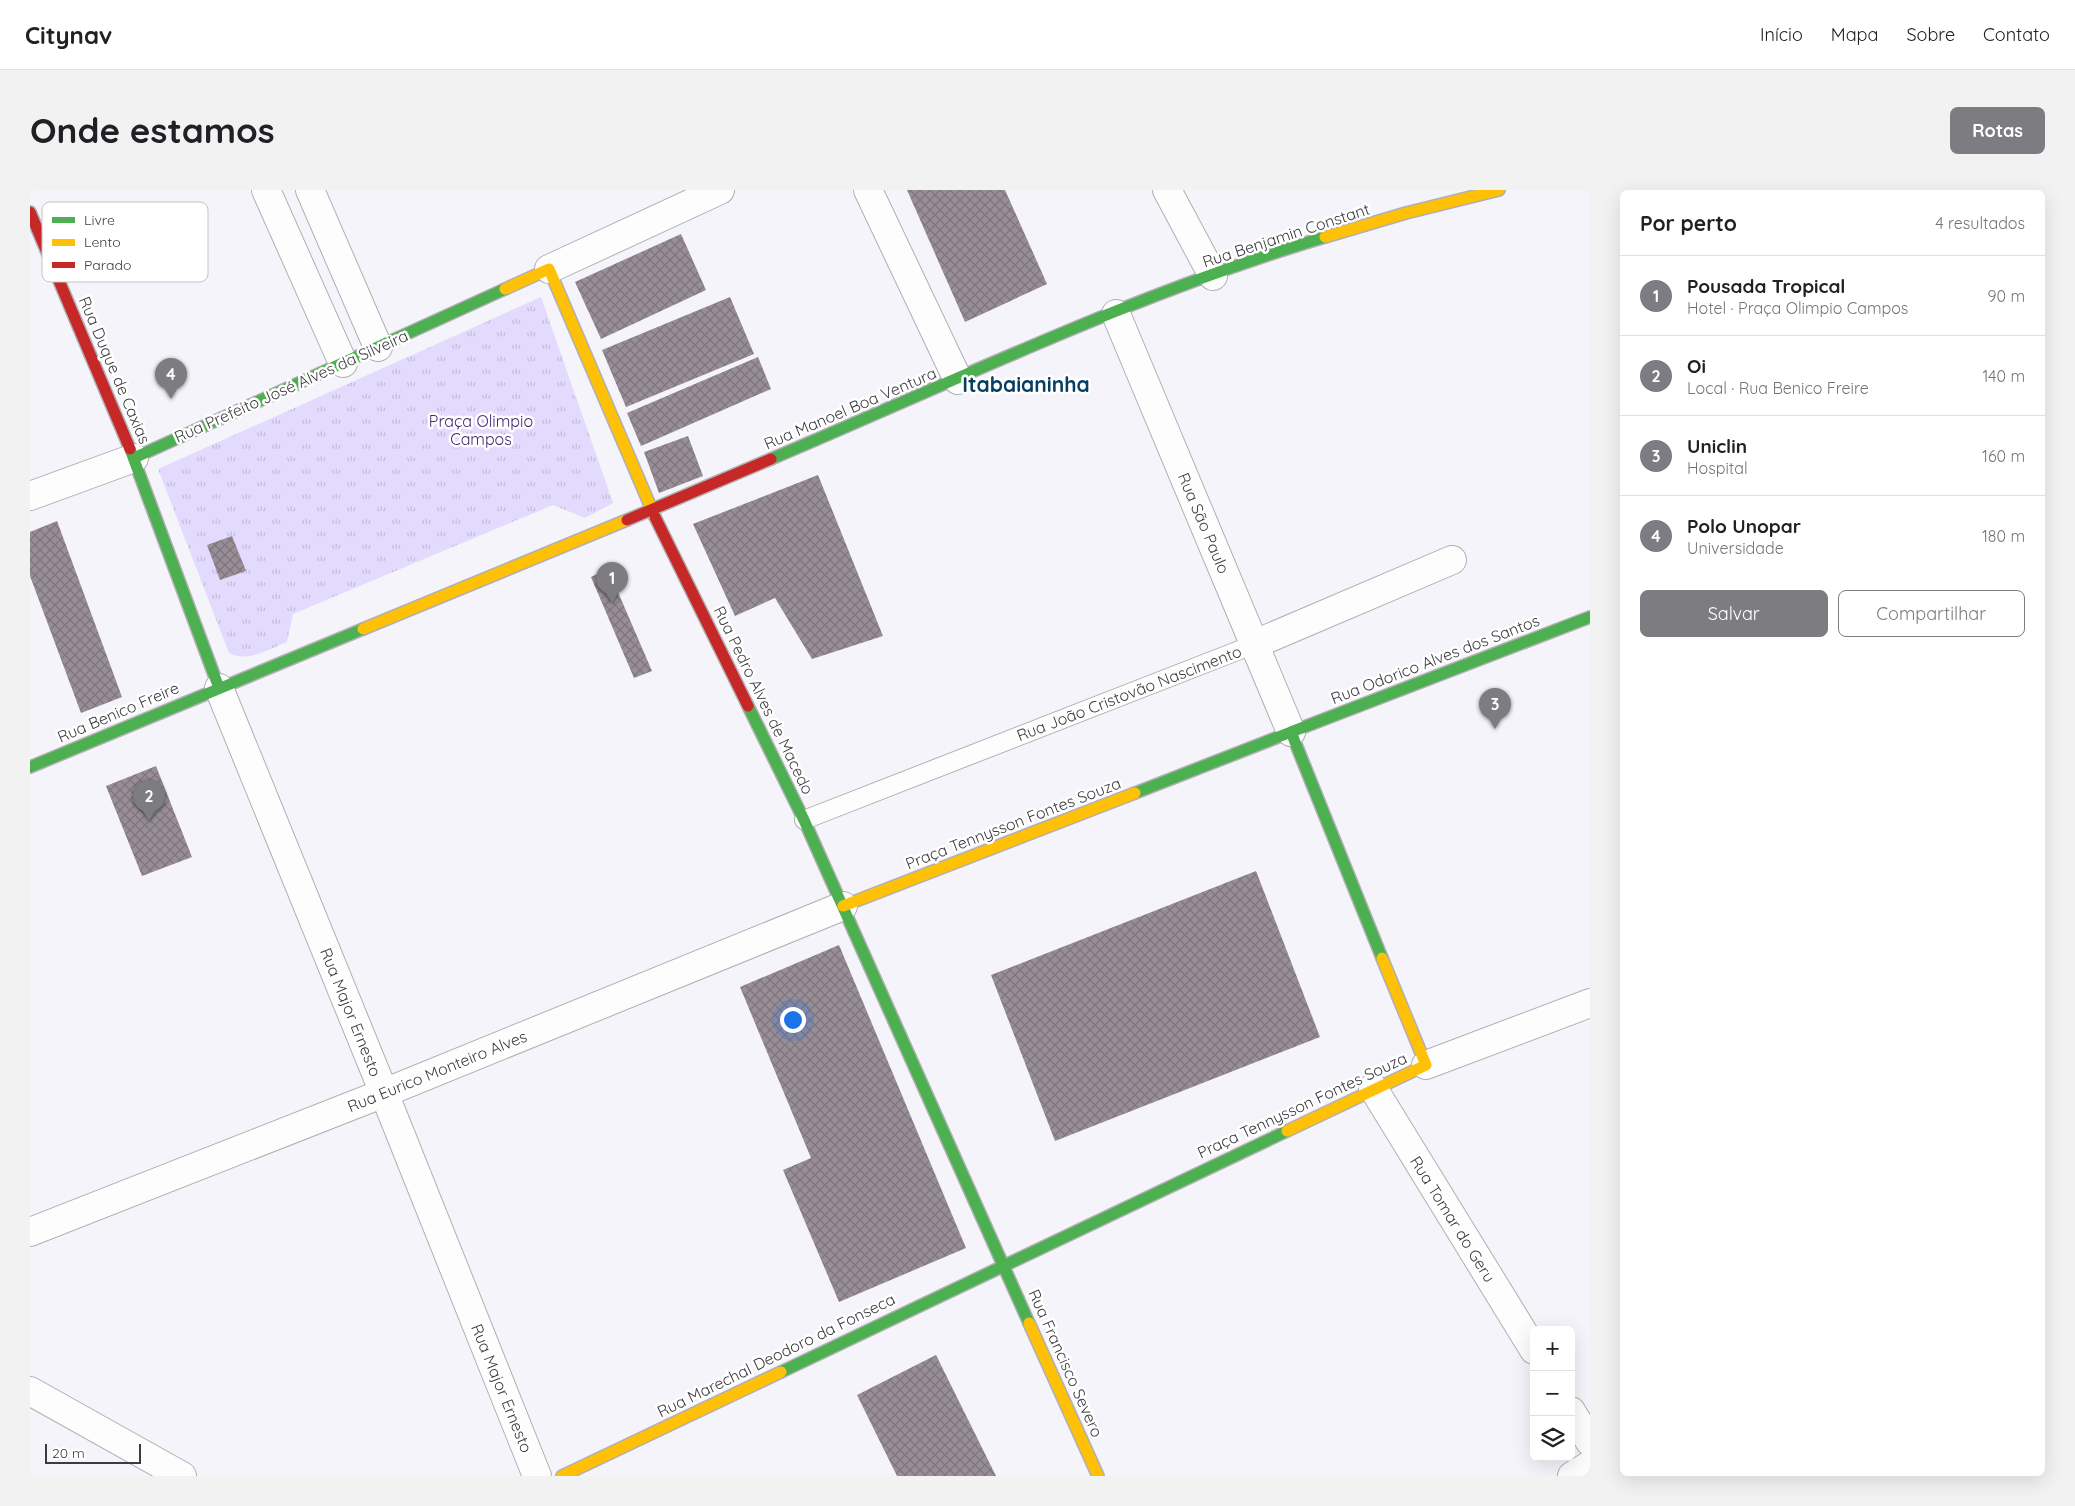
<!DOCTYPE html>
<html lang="pt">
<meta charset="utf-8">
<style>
:root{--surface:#fff;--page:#f2f2f2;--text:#202124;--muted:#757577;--line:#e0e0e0;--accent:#7d7c81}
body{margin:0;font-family:Quicksand,sans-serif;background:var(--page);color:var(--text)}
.controls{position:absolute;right:15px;bottom:15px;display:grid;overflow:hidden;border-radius:8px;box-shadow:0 5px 20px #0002}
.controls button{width:45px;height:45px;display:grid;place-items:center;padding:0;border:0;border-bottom:1px solid var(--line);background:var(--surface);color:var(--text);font:25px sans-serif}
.scale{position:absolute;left:15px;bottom:12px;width:96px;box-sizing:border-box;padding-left:5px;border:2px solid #3c3c40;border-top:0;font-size:14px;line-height:18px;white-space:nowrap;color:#3c3c40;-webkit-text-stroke:4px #fff;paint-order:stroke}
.you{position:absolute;left:762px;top:829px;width:18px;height:18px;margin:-12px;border:4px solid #fff;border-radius:50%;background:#1a73e8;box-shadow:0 0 0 8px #1a73e833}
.badge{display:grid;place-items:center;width:32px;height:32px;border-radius:50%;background:var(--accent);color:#fff;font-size:16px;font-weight:700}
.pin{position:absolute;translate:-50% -41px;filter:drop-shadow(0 1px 2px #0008)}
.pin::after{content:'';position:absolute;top:26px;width:18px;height:15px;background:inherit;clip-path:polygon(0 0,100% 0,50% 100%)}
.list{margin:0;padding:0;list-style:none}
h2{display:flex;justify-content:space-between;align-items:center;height:65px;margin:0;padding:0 20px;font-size:21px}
h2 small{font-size:16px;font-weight:400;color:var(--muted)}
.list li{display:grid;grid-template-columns:32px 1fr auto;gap:15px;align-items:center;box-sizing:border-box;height:80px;padding:0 20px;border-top:1px solid var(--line)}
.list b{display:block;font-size:19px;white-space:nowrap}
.list p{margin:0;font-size:16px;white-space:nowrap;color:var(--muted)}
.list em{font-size:16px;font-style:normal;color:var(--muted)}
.actions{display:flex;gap:10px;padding:15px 20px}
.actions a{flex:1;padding:11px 0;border:1px solid var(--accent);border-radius:8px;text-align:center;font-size:18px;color:var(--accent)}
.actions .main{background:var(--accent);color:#fff}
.icon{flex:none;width:28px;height:28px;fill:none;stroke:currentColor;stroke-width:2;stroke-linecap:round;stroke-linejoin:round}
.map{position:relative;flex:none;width:1560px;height:1286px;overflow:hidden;border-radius:8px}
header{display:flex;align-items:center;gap:30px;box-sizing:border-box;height:70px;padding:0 25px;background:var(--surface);border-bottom:1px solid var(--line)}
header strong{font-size:24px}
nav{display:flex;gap:28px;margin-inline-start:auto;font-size:18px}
.intro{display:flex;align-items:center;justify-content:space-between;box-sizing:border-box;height:120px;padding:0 30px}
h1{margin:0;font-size:35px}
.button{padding:12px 22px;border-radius:8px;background:var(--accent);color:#fff;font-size:18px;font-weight:700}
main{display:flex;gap:30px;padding:0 30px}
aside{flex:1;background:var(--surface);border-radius:8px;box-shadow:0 5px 20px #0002}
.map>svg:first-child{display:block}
</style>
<header>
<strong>Citynav</strong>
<nav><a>Início</a><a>Mapa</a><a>Sobre</a><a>Contato</a></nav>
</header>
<div class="intro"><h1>Onde estamos</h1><a class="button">Rotas</a></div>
<main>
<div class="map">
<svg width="1560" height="1286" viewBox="0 0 1560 1286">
<defs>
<pattern id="park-tufts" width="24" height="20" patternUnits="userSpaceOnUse" patternTransform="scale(1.25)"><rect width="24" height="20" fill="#e3dbfd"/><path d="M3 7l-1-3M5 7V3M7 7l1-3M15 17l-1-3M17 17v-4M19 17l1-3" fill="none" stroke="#c4bdda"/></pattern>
<pattern id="building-cross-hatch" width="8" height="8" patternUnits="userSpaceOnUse" patternTransform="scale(1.25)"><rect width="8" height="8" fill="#998e97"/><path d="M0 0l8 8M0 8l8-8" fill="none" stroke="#7e757d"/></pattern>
</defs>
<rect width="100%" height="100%" fill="#f5f4fa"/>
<!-- park -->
<path fill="url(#park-tufts)" d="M511,107L583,313L555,328L523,315L263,424L257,452C239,459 218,473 199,463L128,279Z"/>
<!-- building -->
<g fill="url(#building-cross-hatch)">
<path d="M877,0H975L1017,94L935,132Z"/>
<path d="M651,44L676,100L571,149L545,92Z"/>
<path d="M700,107L724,164L596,217L572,160Z"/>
<path d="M728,167L741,199L611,256L597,223Z"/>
<path d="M658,246L673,286L629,303L614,262Z"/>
<path d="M788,285L853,446L782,469L745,408L705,426L663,334Z"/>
<path d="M27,331L92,507L51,523L0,386V342Z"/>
<path d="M202,346L216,381L190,390L177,355Z"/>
<path d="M578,379L622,481L604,488L561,387Z"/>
<path d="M126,576L162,667L112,686L76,596Z"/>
<path d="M1226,681L1290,847L1025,951L961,785Z"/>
<path d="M809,755L936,1058L809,1112L753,980L781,968L710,797Z"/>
<path d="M906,1165L966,1286H867L827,1205Z"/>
</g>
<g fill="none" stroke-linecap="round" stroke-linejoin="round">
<defs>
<path id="lane" d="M774,630L1225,454"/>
<g id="street">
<path d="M236,0L313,173"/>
<path d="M280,0L348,157"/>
<path d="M838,0L928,190"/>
<path d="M1137,0L1183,86"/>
<path d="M519,79L690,0"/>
<path d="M1086,124L1261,542"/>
<path d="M0,306L104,268"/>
<path d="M1225,454L1422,370"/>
<path d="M189,498L354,903L507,1286"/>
<path d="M1396,875L1560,813"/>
<path d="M1343,898L1504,1160"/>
<path d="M0,1042L354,903L813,716"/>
<path d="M0,1201L152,1286"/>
<path d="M1541,1221L1560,1252"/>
<path d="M1542,1286L1560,1275"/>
</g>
<g id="fast">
<path d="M100,259L189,498"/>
<path d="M104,268L475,99"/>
<path d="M741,269C923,192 1104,104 1295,47"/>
<path d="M718,516L774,630L999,1133"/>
<path d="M0,577L333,439"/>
<path d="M1105,603L1261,542"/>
<path d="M1352,768L1261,542L1560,427"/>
<path d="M751,1182L1257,941"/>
</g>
<g id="slow">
<path d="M1295,47L1376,23L1469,0"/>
<path d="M475,99L519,79L625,327"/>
<path d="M333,439L597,330"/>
<path d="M813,716L1105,603"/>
<path d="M1257,941L1396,875L1352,768"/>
<path d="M999,1133L1068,1286"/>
<path d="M532,1286L751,1182"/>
</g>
<g id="jam">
<path d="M0,22L100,259"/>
<path d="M625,327L718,516"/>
<path d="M597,330L741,269"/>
</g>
</defs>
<!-- lane casing -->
<use href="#lane" stroke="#b0afb3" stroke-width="20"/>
<!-- street casing -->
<use href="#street" stroke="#b0afb3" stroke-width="30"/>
<!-- fast casing -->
<use href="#fast" stroke="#b0afb3" stroke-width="14"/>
<!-- slow casing -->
<use href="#slow" stroke="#b0afb3" stroke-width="14"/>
<!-- jam casing -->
<use href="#jam" stroke="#b0afb3" stroke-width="14"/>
<!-- lane -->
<use href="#lane" stroke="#fefdfe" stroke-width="18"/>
<!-- street -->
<use href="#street" stroke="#fefdfe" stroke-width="28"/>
<!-- fast -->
<use href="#fast" stroke="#4caf50" stroke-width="11"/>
<!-- slow -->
<use href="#slow" stroke="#ffc107" stroke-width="11"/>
<!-- jam -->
<use href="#jam" stroke="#c62828" stroke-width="11"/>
</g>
<g text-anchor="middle" stroke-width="5" stroke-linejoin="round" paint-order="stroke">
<!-- street labels -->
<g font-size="16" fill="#3c3c40" stroke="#fff">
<text transform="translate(1256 45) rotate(-18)" y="6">Rua Benjamin Constant</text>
<text transform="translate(85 180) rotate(67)" y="6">Rua Duque de Caxias</text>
<text transform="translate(261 196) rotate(-24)" y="6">Rua Prefeito José Alves da Silveira</text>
<text transform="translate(820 218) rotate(-23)" y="6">Rua Manoel Boa Ventura</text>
<text transform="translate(1174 333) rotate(67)" y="6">Rua São Paulo</text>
<text transform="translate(1405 469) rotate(-21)" y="6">Rua Odorico Alves dos Santos</text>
<text transform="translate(1099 503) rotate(-21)" y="6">Rua João Cristovão Nascimento</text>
<text transform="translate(734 510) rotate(64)" y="6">Rua Pedro Alves de Macedo</text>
<text transform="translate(88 522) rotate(-23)" y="6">Rua Benico Freire</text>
<text transform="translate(983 633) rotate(-21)" y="6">Praça Tennysson Fontes Souza</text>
<text transform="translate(321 822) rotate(68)" y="6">Rua Major Ernesto</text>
<text transform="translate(407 881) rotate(-22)" y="6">Rua Eurico Monteiro Alves</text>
<text transform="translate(1272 915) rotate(-25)" y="6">Praça Tennysson Fontes Souza</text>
<text transform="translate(1423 1029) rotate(58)" y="6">Rua Tomar do Geru</text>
<text transform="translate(746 1165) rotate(-26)" y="6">Rua Marechal Deodoro da Fonseca</text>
<text transform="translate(1036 1173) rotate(66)" y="6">Rua Francisco Severo</text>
<text transform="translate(472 1198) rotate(68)" y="6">Rua Major Ernesto</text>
</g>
<!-- park labels -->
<g font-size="16" fill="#432a72" stroke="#fff">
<text x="451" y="237">Praça Olimpio<tspan x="451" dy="18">Campos</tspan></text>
</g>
<!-- district labels -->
<g font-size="21" font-weight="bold" fill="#083e61" stroke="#fff">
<text x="996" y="202">Itabaianinha</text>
</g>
</g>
<!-- legend -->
<rect x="12" y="12" width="166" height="80" rx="8" fill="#fff" stroke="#c4c4c6" stroke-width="1"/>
<rect x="22" y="27" width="23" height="6" fill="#4caf50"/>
<rect x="22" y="49" width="23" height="7" fill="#ffc107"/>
<rect x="22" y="72" width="23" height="6" fill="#c62828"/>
<g font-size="14" fill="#3c3c40">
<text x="54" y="35">Livre</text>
<text x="54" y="57">Lento</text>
<text x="54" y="80">Parado</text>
</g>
</svg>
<div class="controls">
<button>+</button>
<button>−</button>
<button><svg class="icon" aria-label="layers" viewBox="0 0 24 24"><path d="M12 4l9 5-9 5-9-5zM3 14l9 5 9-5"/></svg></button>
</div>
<div class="scale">20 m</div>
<div class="you"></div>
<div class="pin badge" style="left:582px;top:413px">1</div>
<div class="pin badge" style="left:119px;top:631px">2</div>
<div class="pin badge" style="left:1465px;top:539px">3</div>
<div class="pin badge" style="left:141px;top:209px">4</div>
</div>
<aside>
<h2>Por perto<small>4 resultados</small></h2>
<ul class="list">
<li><span class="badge">1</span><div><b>Pousada Tropical</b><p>Hotel · Praça Olimpio Campos</p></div><em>90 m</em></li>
<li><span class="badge">2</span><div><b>Oi</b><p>Local · Rua Benico Freire</p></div><em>140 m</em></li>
<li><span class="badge">3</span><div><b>Uniclin</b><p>Hospital</p></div><em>160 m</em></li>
<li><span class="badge">4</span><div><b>Polo Unopar</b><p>Universidade</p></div><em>180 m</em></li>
</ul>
<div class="actions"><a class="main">Salvar</a><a>Compartilhar</a></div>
</aside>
</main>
